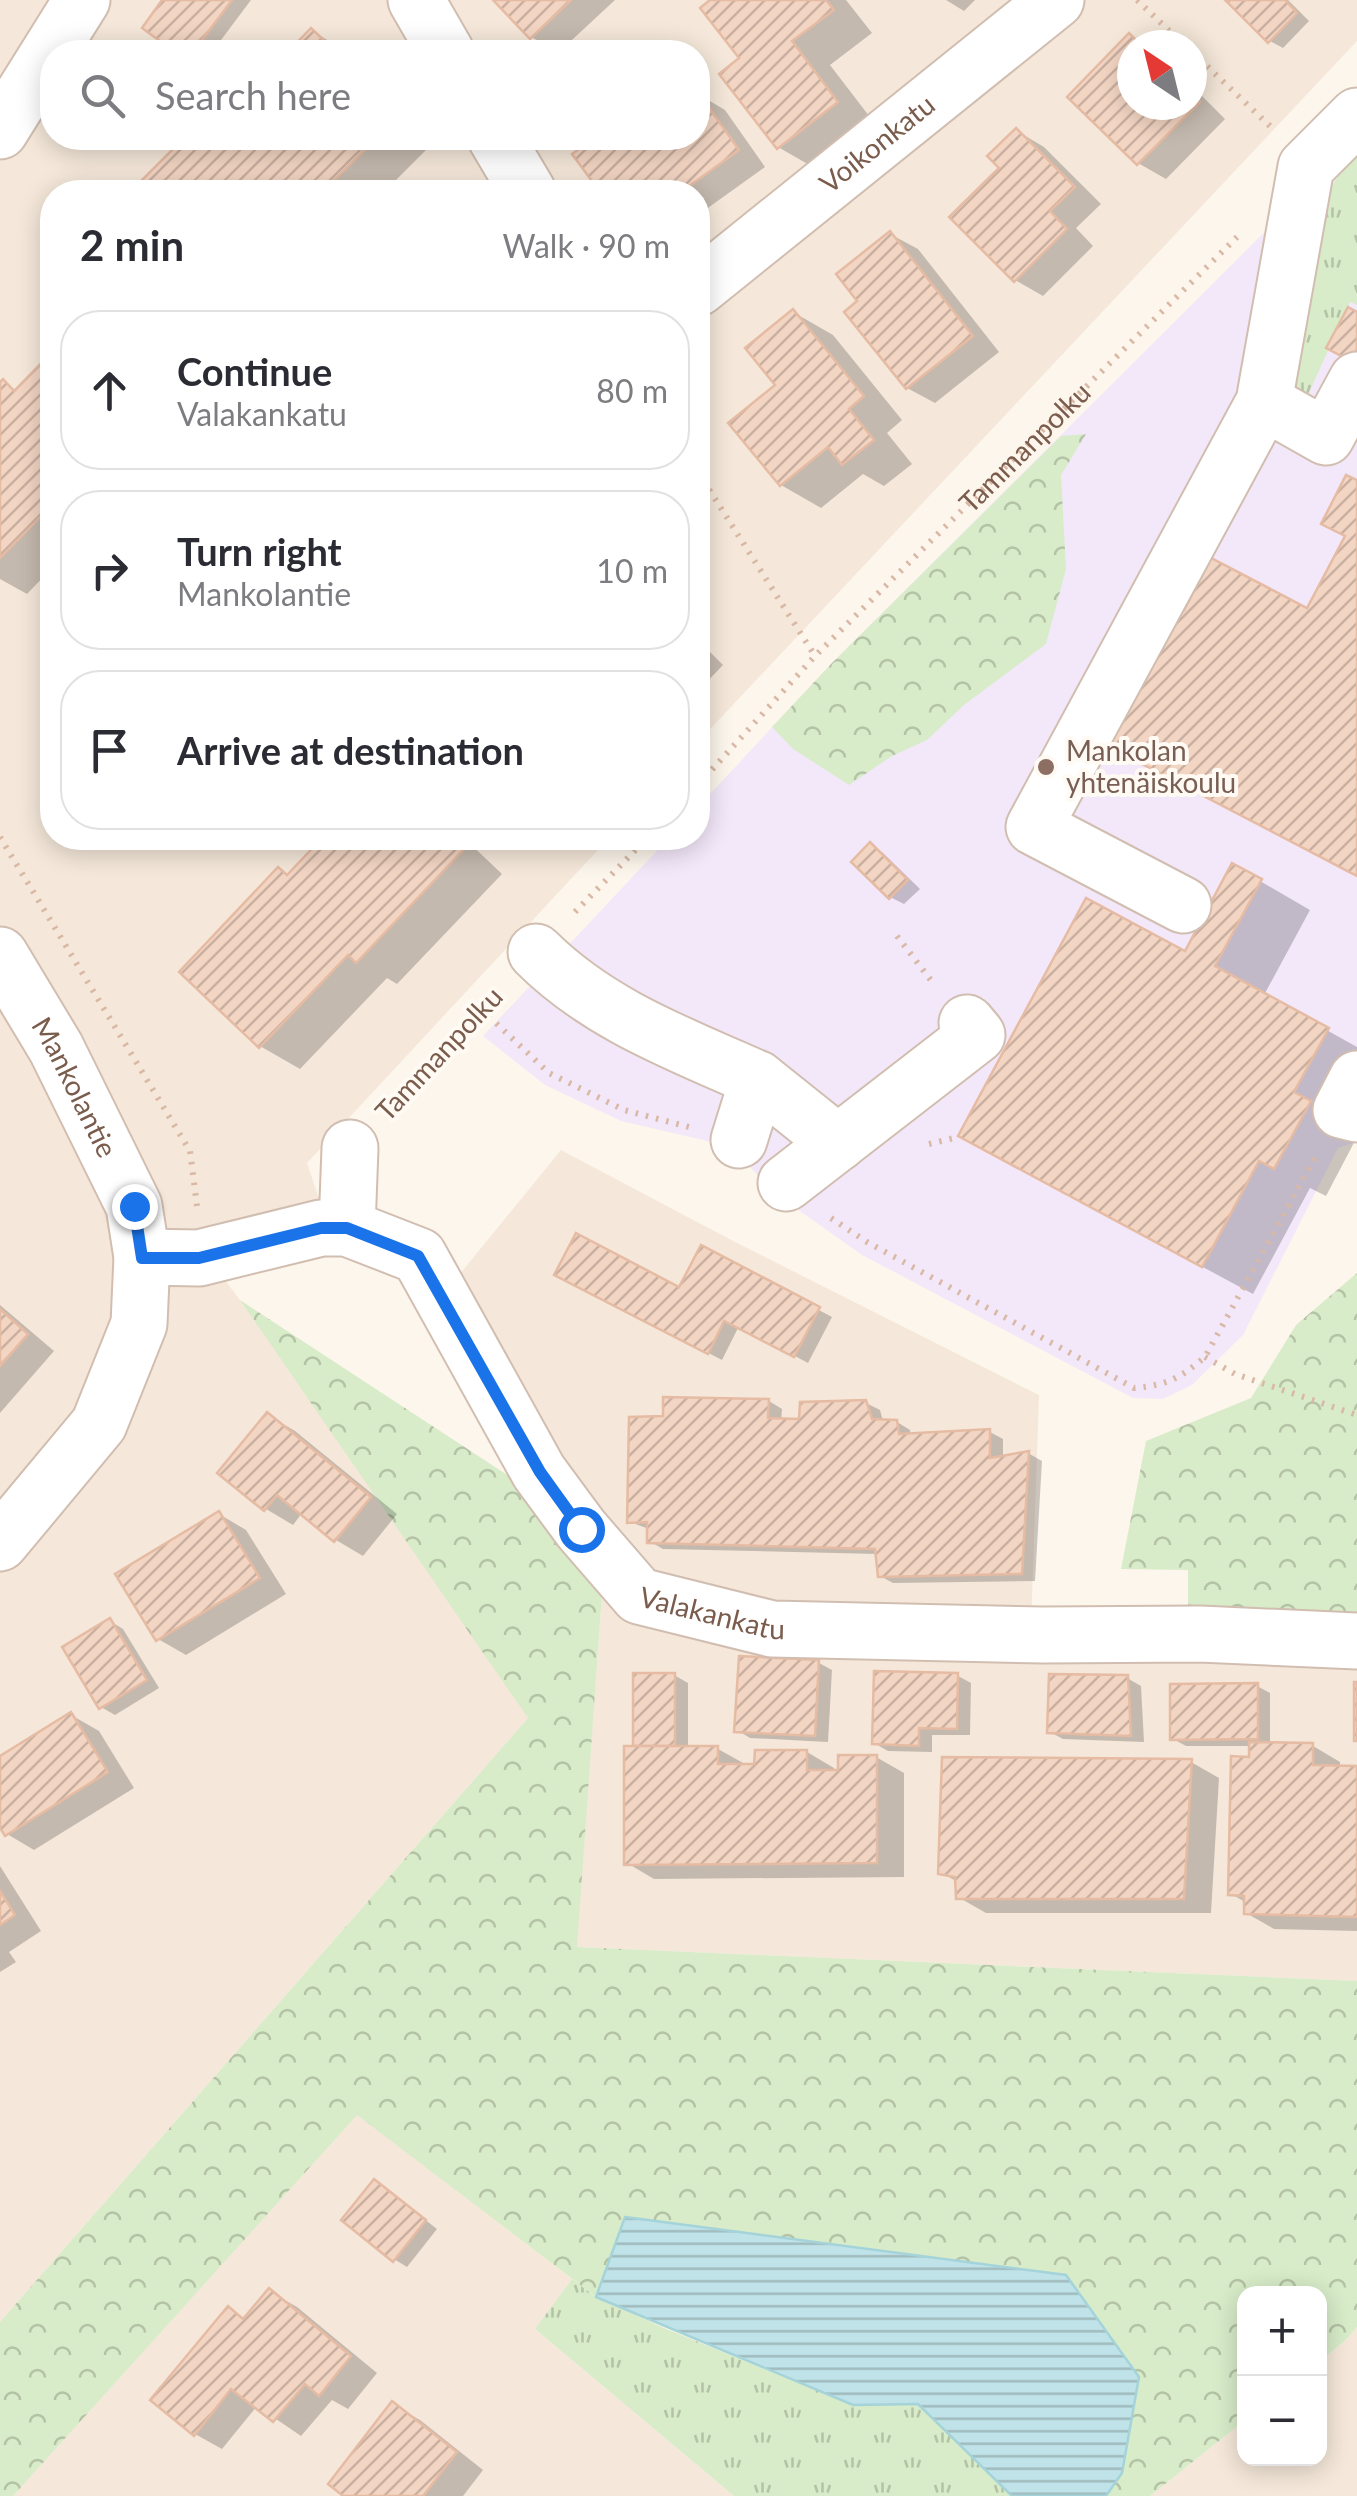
<!DOCTYPE html>
<meta charset="utf-8">
<style>
:root{--surface:#fff;--page:#f7f7f7;--text:#2b2b33;--muted:#7c7c81;--line:#e1e1e2}
body{margin:0;font-family:Lato,sans-serif;background:var(--page);color:var(--text)}
.controls{position:absolute;right:30px;bottom:30px;display:grid;overflow:hidden;border-radius:20px;box-shadow:0 5px 25px #0003}
.controls button{width:90px;height:90px;display:grid;place-items:center;padding:0;border:0;border-bottom:2px solid var(--line);background:var(--surface);color:var(--text);font:50px sans-serif}
.compass{position:absolute;left:1117px;top:30px;width:90px;height:90px;border-radius:50%;background:var(--surface);box-shadow:0 5px 25px #0003;rotate:325deg}
.stop{position:absolute;width:30px;height:30px;margin:-22px;border:8px solid #1a73e8;border-radius:50%;background:#fff}
.stop.end{background:#1a73e8;border-color:#fff;box-shadow:0 2px 10px #0008}
.list{margin:0;padding:0;list-style:none}
h2{display:flex;justify-content:space-between;align-items:center;height:130px;margin:0;padding:0 40px;font-size:42px}
h2 small{font-size:32px;font-weight:400;color:var(--muted)}
.list li{display:grid;grid-template-columns:65px 1fr auto;gap:30px;align-items:center;box-sizing:border-box;height:160px;margin:0 20px 20px;padding:0 20px;border:2px solid var(--line);border-radius:40px}
.list b{display:block;font-size:38px;white-space:nowrap}
.list p{margin:0;font-size:32px;white-space:nowrap;color:var(--muted)}
.list em{font-size:32px;font-style:normal;color:var(--muted)}
.icon{flex:none;width:55px;height:55px;fill:none;stroke:currentColor;stroke-width:2;stroke-linecap:round;stroke-linejoin:round}
.map{position:relative;flex:none;width:1357px;height:2496px;overflow:hidden}
.search{position:absolute;background:var(--surface);box-shadow:0 5px 25px #0003;left:40px;top:40px;width:670px;height:110px;display:flex;align-items:center;gap:25px;box-sizing:border-box;padding:0 35px;border-radius:40px;color:var(--muted);font-size:38px}
.panel{position:absolute;background:var(--surface);box-shadow:0 5px 25px #0003;left:40px;top:180px;width:670px;height:670px;border-radius:40px}
.map>svg:first-child{display:block}
</style>
<div class="map">
<svg width="1357" height="2496" viewBox="0 0 1357 2496">
<defs>
<pattern id="grass-tufts" width="24" height="20" patternUnits="userSpaceOnUse" patternTransform="scale(2.5)"><rect width="24" height="20" fill="#d8ecc9"/><path d="M3 7l-1-3M5 7V3M7 7l1-3M15 17l-1-3M17 17v-4M19 17l1-3" fill="none" stroke="#b4c2a5"/></pattern>
<pattern id="forest-crowns" width="20" height="18" patternUnits="userSpaceOnUse" patternTransform="scale(2.5)"><rect width="20" height="18" fill="#d8ecc9"/><path d="M2 6a3 3 0 1 1 6 0M12 15a3 3 0 1 1 6 0" fill="none" stroke="#b4c2a5"/></pattern>
<pattern id="water-rules" width="6" height="5" patternUnits="userSpaceOnUse" patternTransform="scale(2.5)"><rect width="6" height="5" fill="#bfe3e8"/><path d="M0 2.5h6" fill="none" stroke="#a0bbbe"/></pattern>
<pattern id="building-hatch" width="6" height="6" patternUnits="userSpaceOnUse" patternTransform="scale(2.5)"><rect width="6" height="6" fill="#f3d5c3"/><path d="M-1 1l2-2M0 6l6-6M5 7l2-2" fill="none" stroke="#cab0a1"/></pattern>
</defs>
<rect width="100%" height="100%" fill="#fdf6ec"/>
<!-- residential -->
<g fill="#f5e8da" fill-rule="evenodd">
<path d="M0,0H1357V41L698,742V192H52V838H609L307,1163L338,1255L224,1279L240,1300L370,1421L528,1718L0,2322ZM1132,45H1192V105H1132ZM52,52H698V138H52Z"/>
<path d="M561,1150L735,1242L1039,1395L1030,1656L1357,1663V1981L576,1947L602,1594L600,1518L459,1275Z"/>
<path d="M357,2114L572,2279L536,2330L734,2496H13Z"/>
<path d="M1357,2327V2496H1150L1244,2421V2458H1320V2361L1346,2340Z"/>
</g>
<!-- education -->
<path fill="#f3e8fa" d="M1357,140V1142L1338,1148L1243,1335L1192,1385L1163,1399L1133,1398L862,1255L776,1194L740,1157L716,1143L621,1121L545,1085L483,1036L669,838H698V807L832,663Z"/>
<!-- grass -->
<g fill="url(#grass-tufts)">
<path d="M1357,147V305L1350,302L1303,406L1285,396L1323,200Z"/>
<path d="M572,2279L596,2297L664,2328L853,2405L917,2403L1012,2496H734L535,2329Z"/>
</g>
<!-- forest -->
<g fill="url(#forest-crowns)">
<path d="M1086,434L1061,475L1066,569L1046,644L964,705L927,740L892,756L849,785L793,749L772,727L832,663L1061,436Z"/>
<path d="M1357,1273V1613L1188,1617V1570L1121,1569L1146,1441L1251,1398L1296,1325Z"/>
<path d="M240,1300L625,1552L602,1594L577,1947L1357,1981V2327L1346,2340L1320,2361V2294H1244V2421L1150,2496H1107L1122,2473L625,2217L596,2297L357,2115L13,2496H0V2322L528,1718Z"/>
</g>
<!-- water -->
<path fill="url(#water-rules)" stroke="#a5d3da" stroke-width="2.5" d="M625,2217L1066,2275L1139,2377L1122,2473L1106,2496H1012L918,2404L853,2405L596,2297Z"/>
<!-- shadow -->
<g fill="#0003">
<path d="M165,0H251L212,52H179L145,28Z"/>
<path d="M496,0H615L559,52L531,37Z"/>
<path d="M714,0H846L872,33L830,65L876,125L818,170L778,147L743,59Z"/>
<path d="M946,0H975L964,11Z"/>
<path d="M1229,0H1288L1309,21L1283,48L1270,41Z"/>
<path d="M312,31L348,52H291Z"/>
<path d="M1129,36L1144,45H1132V105H1192V86L1225,119L1166,179L1138,163L1070,97Z"/>
<path d="M698,94L725,110L765,167L698,215V192H603L576,154L599,138H698Z"/>
<path d="M1017,131L1044,147L1101,204L1076,228L1093,246L1043,296L1015,280L1003,168Z"/>
<path d="M188,138H436L437,139L384,192H134Z"/>
<path d="M890,234L918,249L999,352L935,403L907,388L861,302Z"/>
<path d="M793,312L833,335L902,420L887,433L912,464L884,486L863,474L821,508L781,485L778,385Z"/>
<path d="M52,355V568L27,594L0,579V386L3,383L18,391Z"/>
<path d="M698,640L723,665L698,691Z"/>
<path d="M326,838H464L502,874L397,984L387,978L300,1069L260,1046L279,870L289,876Z"/>
<path d="M870,845L883,853L920,889L904,904L890,897Z"/>
<path d="M1260,881L1310,910L1264,995L1357,1047V1137L1326,1196L1310,1188L1253,1294L1011,1164L1186,955Z"/>
<path d="M702,1248L832,1317L808,1363L739,1326L722,1360L570,1282L680,1290Z"/>
<path d="M0,1305L54,1351L0,1413Z"/>
<path d="M769,1401L782,1409L781,1421H802L866,1403L880,1410L883,1421L897,1422L910,1430L911,1436L990,1432L1003,1439V1458L1028,1453L1042,1461L1035,1581L893,1583L880,1576L878,1554L663,1549L649,1541V1529L630,1522L665,1419Z"/>
<path d="M268,1415L295,1431L397,1514L363,1556L336,1540L302,1513L293,1525L266,1509L221,1473Z"/>
<path d="M219,1514L246,1530L286,1594L186,1655L158,1639Z"/>
<path d="M110,1621L123,1629L159,1688L115,1715L101,1707Z"/>
<path d="M819,1663L832,1670L828,1742L750,1738L737,1730Z"/>
<path d="M674,1675L688,1683V1749H718L745,1764L756,1767L807,1752L834,1768V1773L876,1757L904,1773V1877L654,1879L627,1863L635,1749Z"/>
<path d="M958,1676L971,1683L970,1735H932V1752L888,1751L874,1743Z"/>
<path d="M1127,1678L1141,1686L1144,1742L1063,1739L1050,1732Z"/>
<path d="M1257,1686L1270,1693V1745L1313,1746L1340,1762V1768H1357V1931L1274,1929L1246,1913L1247,1903L1231,1894L1252,1746H1186L1173,1739Z"/>
<path d="M71,1715L99,1731L134,1788L34,1850L7,1834L0,1823V1759Z"/>
<path d="M1191,1762L1219,1778L1211,1913H986L958,1897V1882L941,1873Z"/>
<path d="M0,1866L41,1931L9,1952L16,1962L0,1972Z"/>
<path d="M387,2190L437,2229L407,2267L394,2259Z"/>
<path d="M269,2291L297,2307L377,2373L348,2409L332,2400L301,2436L257,2406L222,2449L195,2434L228,2309L246,2319Z"/>
<path d="M393,2405L420,2420L483,2470L463,2496H347Z"/>
</g>
<!-- building -->
<g fill="url(#building-hatch)" stroke="#e6bba3" stroke-width="2.5">
<path d="M162,0H232L193,52H175L142,28Z"/>
<path d="M493,0H571L530,39Z"/>
<path d="M710,0H826L834,10L792,41L838,102L777,149L719,74L739,58L700,8Z"/>
<path d="M1225,0H1285L1297,13L1268,43Z"/>
<path d="M311,28L336,52H288Z"/>
<path d="M1129,33L1141,45H1132V105H1192V94L1200,102L1137,165L1067,97Z"/>
<path d="M698,92L739,150L681,192H600L572,154L595,138H698Z"/>
<path d="M1016,128L1075,187L1050,211L1067,229L1014,282L949,217L999,168L987,156Z"/>
<path d="M184,138H377L322,192H130Z"/>
<path d="M890,231L973,336L906,389L844,312L857,301L836,274Z"/>
<path d="M1348,307L1357,312V349L1351,361L1326,348Z"/>
<path d="M793,309L864,396L849,409L874,440L842,465L828,447L780,486L728,423L775,385L745,348Z"/>
<path d="M52,352V505L0,558V382L3,379L14,391Z"/>
<path d="M1346,475L1357,480V876L1100,742L1173,604L1184,610L1211,558L1307,608L1345,536L1321,524Z"/>
<path d="M322,838H451L464,849L356,963L348,955L259,1048L179,972L278,867L287,875Z"/>
<path d="M870,842L908,880L889,899L851,862Z"/>
<path d="M1232,863L1262,879L1215,966L1329,1028L1294,1092L1311,1101L1274,1169L1259,1161L1202,1267L958,1136L1086,898L1185,951Z"/>
<path d="M576,1233L679,1287L701,1245L820,1307L794,1357L724,1321L708,1354L554,1275Z"/>
<path d="M0,1309L28,1334L0,1366Z"/>
<path d="M663,1397L769,1399L768,1418L799,1419L800,1402L866,1400L872,1419L897,1420L899,1434L990,1429V1458L1029,1451L1022,1574L878,1577L875,1549L647,1543V1522L627,1523L629,1417L663,1416Z"/>
<path d="M267,1412L371,1497L334,1542L277,1495L264,1511L217,1473Z"/>
<path d="M219,1511L260,1578L156,1641L115,1574Z"/>
<path d="M110,1618L147,1680L99,1709L62,1647Z"/>
<path d="M739,1656L819,1660L815,1736L734,1732Z"/>
<path d="M874,1671L958,1673L957,1729L919,1728V1746L872,1744Z"/>
<rect x="633" y="1673" width="42" height="73"/>
<path d="M1049,1674L1128,1675L1131,1736L1047,1733Z"/>
<rect x="1354" y="1682" width="3" height="59"/>
<path d="M1258,1683V1739L1170,1740V1684Z"/>
<path d="M71,1712L108,1772L5,1836L0,1828V1756Z"/>
<path d="M1249,1742L1313,1743V1765L1357,1766V1917L1244,1914V1896L1228,1895L1231,1756L1249,1757Z"/>
<path d="M624,1746H718V1764H754L755,1750H807V1770H838V1755H877V1863L624,1865Z"/>
<path d="M942,1757L1192,1759L1184,1899H956L955,1877L938,1874Z"/>
<path d="M0,1891L15,1915L0,1925Z"/>
<path d="M374,2179L426,2220L393,2262L341,2220Z"/>
<path d="M269,2288L351,2356L319,2396L305,2384L273,2422L231,2389L194,2436L150,2400L228,2306L243,2319Z"/>
<path d="M392,2401L457,2452L423,2496H343L328,2484Z"/>
</g>
<g fill="none" stroke-linecap="round" stroke-linejoin="round">
<defs>
<g id="minor">
<path d="M416,0L446,52"/>
<path d="M0,131L82,0"/>
<path d="M496,138L528,192"/>
<path id="s2" d="M698,288L1056,0"/>
<path d="M1264,402L1326,437L1357,380"/>
<path d="M1183,905L1034,827L1264,402L1306,167L1357,116"/>
<path d="M536,952C598,1014 679,1044 758,1079"/>
<path id="s3" d="M0,955L56,1048L134,1206L142,1257L139,1324L99,1424L0,1543"/>
<path d="M1357,1079L1341,1110L1357,1114"/>
<path d="M739,1140L758,1079L838,1143"/>
<path d="M786,1183L977,1035L967,1023"/>
<path d="M347,1228L350,1148"/>
<path id="s4" d="M142,1257L199,1258L321,1228H347L419,1256L539,1472L581,1529L639,1596L772,1629L1043,1635L1200,1634L1357,1641"/>
</g>
</defs>
<!-- minor casing -->
<use href="#minor" stroke="#d1beb0" stroke-width="59"/>
<!-- path -->
<g stroke="#d9b8a5" stroke-width="6" stroke-dasharray="2.5 8" stroke-linecap="butt">
<path d="M1137,0L1184,45"/>
<path d="M1192,52L1271,127"/>
<path d="M698,472L815,656"/>
<path id="s1" d="M698,785L815,656L1237,237"/>
<path d="M0,837L190,1151L197,1206"/>
<path d="M575,912L647,838"/>
<path d="M897,936L933,983"/>
<path d="M481,1009L549,1073L624,1110L689,1127"/>
<path d="M385,1111L500,990"/>
<path d="M929,1144L954,1138"/>
<path d="M831,1218L867,1242L1134,1388C1168,1385 1180,1378 1205,1357L1316,1156"/>
<path d="M1205,1357L1235,1374L1357,1415"/>
</g>
<!-- minor -->
<use href="#minor" stroke="#fff" stroke-width="55"/>
</g>
<g fill="none" stroke-linecap="round" stroke-linejoin="round">
<!-- route -->
<path stroke="#1a73e8" stroke-width="12" d="M134,1206L142,1258H199L321,1228H347L418,1256L540,1472L581,1529"/>
</g>
<!-- markers -->
<circle fill="#8d6e63" stroke="#fffaf3" stroke-width="4" cx="1046" cy="767" r="10"/>
<g text-anchor="middle" stroke-width="8" stroke-linejoin="round" paint-order="stroke">
<!-- street labels -->
<g font-size="28" fill="#7a5c4d" stroke="#fffaf3">
<text dy="10" stroke="none"><textPath href="#s2" startOffset="230">Voikonkatu</textPath></text>
<text dy="10" stroke="none"><textPath href="#s1" startOffset="470">Tammanpolku</textPath></text>
<text transform="translate(439 1054) rotate(-47)" y="10">Tammanpolku</text>
<text dy="10" stroke="none"><textPath href="#s3" startOffset="152">Mankolantie</textPath></text>
<text dy="10" stroke="none"><textPath href="#s4" startOffset="768">Valakankatu</textPath></text>
</g>
<!-- education labels -->
<g font-size="28" fill="#785e54" stroke="#fffaf3" text-anchor="start">
<text x="1066" y="761">Mankolan<tspan x="1066" dy="32">yhtenäiskoulu</tspan></text>
</g>
</g>
</svg>
<div class="controls">
<button>+</button>
<button>−</button>
</div>
<svg class="compass" viewBox="-18 -18 36 36"><path d="M0-13l5 13h-10z" fill="#e53935"/><path d="M0 13l5-13h-10z" fill="#7c7c81"/></svg>
<div class="stop" style="left:581px;top:1529px"></div>
<div class="stop end" style="left:134px;top:1206px"></div>
<div class="search"><svg class="icon" aria-label="search" viewBox="0 0 24 24"><circle cx="10" cy="10" r="6"/><path d="M15 15l6 6"/></svg>Search here</div>
<section class="panel">
<h2>2 min<small>Walk · 90 m</small></h2>
<ul class="list">
<li><svg class="icon" aria-label="ahead" viewBox="0 0 24 24"><path d="M12 20V5M6 11l6-6 6 6"/></svg><div><b>Continue</b><p>Valakankatu</p></div><em>80 m</em></li>
<li><svg class="icon" aria-label="right" viewBox="0 0 24 24"><path d="M7 20v-9h11M14 6l5 5-5 5"/></svg><div><b>Turn right</b><p>Mankolantie</p></div><em>10 m</em></li>
<li><svg class="icon" aria-label="arrive" viewBox="0 0 24 24"><path d="M6 21V4h12l-3 4 3 4H6"/></svg><div><b>Arrive at destination</b></div></li>
</ul>
</section>
</div>
